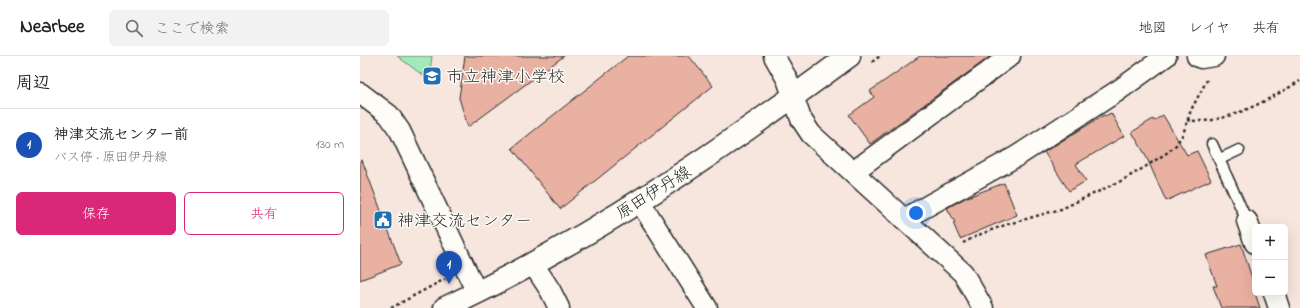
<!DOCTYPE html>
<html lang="ja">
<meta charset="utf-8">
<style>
:root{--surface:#fff;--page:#f2f2f2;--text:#222;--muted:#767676;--line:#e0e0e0;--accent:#db2777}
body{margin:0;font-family:"Indie Flower","Klee One",sans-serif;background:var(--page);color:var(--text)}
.controls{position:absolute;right:12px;bottom:12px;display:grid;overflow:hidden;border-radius:6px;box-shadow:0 4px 16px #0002}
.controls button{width:36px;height:36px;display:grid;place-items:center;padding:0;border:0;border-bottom:1px solid var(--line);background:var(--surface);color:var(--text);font:20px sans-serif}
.you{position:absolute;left:556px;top:157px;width:14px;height:14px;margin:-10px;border:3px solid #fff;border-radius:50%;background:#1a73e8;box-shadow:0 0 0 6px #1a73e833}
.badge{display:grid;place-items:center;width:26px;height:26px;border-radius:50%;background:var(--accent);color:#fff;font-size:13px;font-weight:700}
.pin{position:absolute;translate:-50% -33px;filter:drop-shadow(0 1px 2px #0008)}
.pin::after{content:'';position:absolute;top:21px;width:14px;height:12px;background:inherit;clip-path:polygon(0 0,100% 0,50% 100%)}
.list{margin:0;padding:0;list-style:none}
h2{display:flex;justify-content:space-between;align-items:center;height:52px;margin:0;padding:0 16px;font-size:17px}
h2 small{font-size:13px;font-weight:400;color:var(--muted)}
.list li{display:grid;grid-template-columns:26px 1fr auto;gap:12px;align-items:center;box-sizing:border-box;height:72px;padding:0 16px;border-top:1px solid var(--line)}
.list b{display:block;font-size:15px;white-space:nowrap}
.list p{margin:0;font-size:13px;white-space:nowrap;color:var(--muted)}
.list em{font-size:13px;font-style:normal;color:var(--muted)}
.actions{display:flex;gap:8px;padding:12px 16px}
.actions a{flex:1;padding:9px 0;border:1px solid var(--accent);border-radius:6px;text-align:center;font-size:14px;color:var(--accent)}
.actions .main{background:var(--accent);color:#fff}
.icon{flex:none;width:22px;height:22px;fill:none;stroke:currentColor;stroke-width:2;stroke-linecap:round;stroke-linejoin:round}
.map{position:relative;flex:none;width:940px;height:252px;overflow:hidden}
header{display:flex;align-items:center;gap:24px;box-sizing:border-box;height:56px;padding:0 20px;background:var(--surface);border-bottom:1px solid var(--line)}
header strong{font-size:19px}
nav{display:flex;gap:22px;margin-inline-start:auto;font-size:14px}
.search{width:280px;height:36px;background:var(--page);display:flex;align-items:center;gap:10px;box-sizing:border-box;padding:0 14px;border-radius:6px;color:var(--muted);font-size:15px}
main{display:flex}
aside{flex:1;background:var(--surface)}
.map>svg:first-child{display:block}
</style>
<header>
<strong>Nearbee</strong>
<div class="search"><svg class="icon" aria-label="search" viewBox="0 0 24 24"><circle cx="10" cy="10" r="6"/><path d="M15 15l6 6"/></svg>ここで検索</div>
<nav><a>地図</a><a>レイヤ</a><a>共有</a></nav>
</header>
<main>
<aside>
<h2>周辺<small></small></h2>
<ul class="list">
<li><span class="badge" style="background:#1a4fb4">1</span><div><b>神津交流センター前</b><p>バス停 · 原田伊丹線</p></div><em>130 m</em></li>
</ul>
<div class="actions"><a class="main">保存</a><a>共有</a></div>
</aside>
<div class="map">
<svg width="940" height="252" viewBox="0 0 940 252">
<rect width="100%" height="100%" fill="#f7e6de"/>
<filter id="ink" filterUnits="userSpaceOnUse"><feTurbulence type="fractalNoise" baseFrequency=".025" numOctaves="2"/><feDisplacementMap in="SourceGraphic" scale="8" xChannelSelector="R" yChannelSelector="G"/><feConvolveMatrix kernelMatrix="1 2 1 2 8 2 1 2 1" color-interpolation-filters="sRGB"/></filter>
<g filter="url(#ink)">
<!-- green -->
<path fill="#a2eab7" stroke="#668a71" d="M37,0H72L69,24Z"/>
<!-- building -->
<g fill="#e9b1a2" stroke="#2b2b2b">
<path d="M105,0H204L108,71L99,42Z"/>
<path d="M268,0H329L353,30L200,153L152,92Z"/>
<path d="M560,0H631L510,88L489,59L514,41L510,35Z"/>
<path d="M751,57L764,80L716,108L726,125L709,135L684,96L744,59L745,60Z"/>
<path d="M803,59L827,99L837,95L851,124L806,145L785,98L772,76L793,63L794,65Z"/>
<path d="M2,104L41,208L0,224V105Z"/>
<path d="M644,127L657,159L600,183L593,167L595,166L587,152L605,142Z"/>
<path d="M881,188L895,231V237L900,252H861L853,230H857L846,199Z"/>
</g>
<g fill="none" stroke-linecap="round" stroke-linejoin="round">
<defs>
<g id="lane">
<path d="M852,88L887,165"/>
<path d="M860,103L879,94"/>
</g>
<g id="street">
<path d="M414,0L427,23L441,63L451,78L603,217L623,252"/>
<path d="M837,0L841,2L854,0"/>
<path d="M0,37L29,59L40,75L117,237"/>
<path d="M493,116L650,0"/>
<path d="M280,146L347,252"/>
<path d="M544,163L657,100L759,34L806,0"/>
<path d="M887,165L895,187"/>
<path d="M173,208L190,234L199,252"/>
<path d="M914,237L919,252"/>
</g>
<path id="secondary" d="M85,252C231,184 360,95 489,0"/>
</defs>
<!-- lane casing -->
<use href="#lane" stroke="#2b2b2b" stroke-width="13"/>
<!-- street casing -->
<use href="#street" stroke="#2b2b2b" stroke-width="23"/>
<!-- secondary casing -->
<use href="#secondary" stroke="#2b2b2b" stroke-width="25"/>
<!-- path -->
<g stroke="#2b2b2b" stroke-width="2.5" stroke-dasharray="3 3" stroke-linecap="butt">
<path d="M512,6L520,0"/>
<path d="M827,64C862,71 910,43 940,25"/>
<path d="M603,187L621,178L645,169L701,153L763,124L785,111L808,96L816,89L823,78L831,54L847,24"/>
<path d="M31,252L85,223"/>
</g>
<!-- lane -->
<use href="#lane" stroke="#fdfcf7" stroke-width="10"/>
<!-- street -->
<use href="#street" stroke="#fdfcf7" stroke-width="20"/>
<!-- secondary -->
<use href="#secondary" stroke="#fdfcf7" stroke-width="22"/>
</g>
</g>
<!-- icons -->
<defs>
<symbol id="school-square" viewBox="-11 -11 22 22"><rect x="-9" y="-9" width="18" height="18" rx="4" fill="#1f6fb2" stroke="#fdfcf7"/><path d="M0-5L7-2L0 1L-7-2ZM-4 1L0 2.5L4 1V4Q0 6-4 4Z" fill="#fff"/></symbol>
<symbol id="civic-square" viewBox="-11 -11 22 22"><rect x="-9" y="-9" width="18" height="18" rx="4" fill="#1f6fb2" stroke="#fdfcf7"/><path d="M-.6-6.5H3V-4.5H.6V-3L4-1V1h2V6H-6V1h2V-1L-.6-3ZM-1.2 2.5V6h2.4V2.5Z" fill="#fff"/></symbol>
</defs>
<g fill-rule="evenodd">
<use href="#school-square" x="61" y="9" width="22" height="22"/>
<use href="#civic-square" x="12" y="153" width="22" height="22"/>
</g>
<g text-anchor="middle" stroke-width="3" stroke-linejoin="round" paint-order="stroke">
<!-- poi labels -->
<g font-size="17" fill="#2b2b2b" stroke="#fdfcf7" text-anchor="start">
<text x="86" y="26">市立神津小学校</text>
<text x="37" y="170">神津交流センター</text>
</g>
<!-- street labels -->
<g font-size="17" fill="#2b2b2b" stroke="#fdfcf7">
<text transform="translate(293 136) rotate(-32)" y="6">原田伊丹線</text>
</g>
</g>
</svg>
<div class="controls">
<button>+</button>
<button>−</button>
</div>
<div class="you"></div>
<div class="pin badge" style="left:89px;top:228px;background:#1a4fb4">1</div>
</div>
</main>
